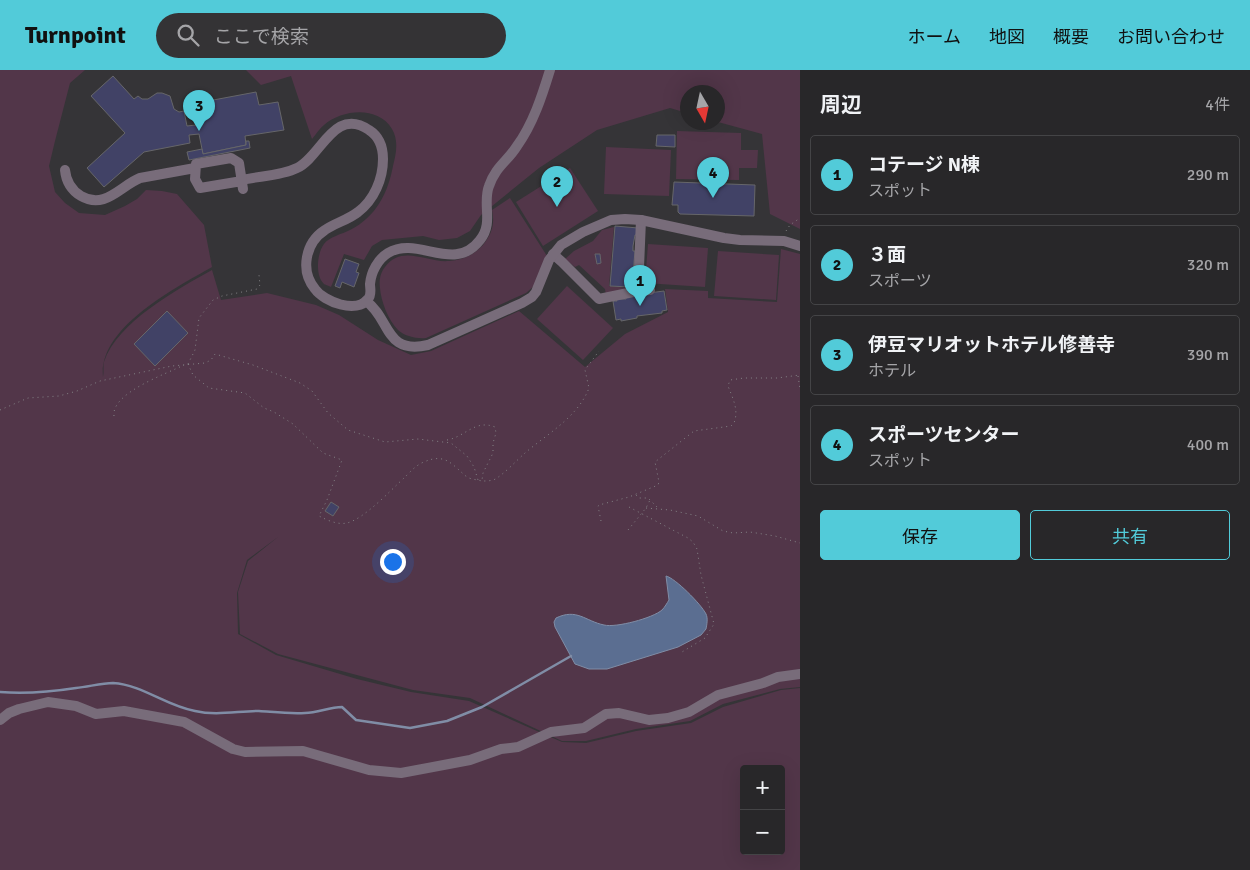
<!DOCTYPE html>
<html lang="ja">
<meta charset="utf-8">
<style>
:root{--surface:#282729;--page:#343335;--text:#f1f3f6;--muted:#a5a5a8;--line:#444446;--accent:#52cbd9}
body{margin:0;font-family:Signika,"Noto Sans JP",sans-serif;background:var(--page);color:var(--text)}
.controls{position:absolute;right:15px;bottom:15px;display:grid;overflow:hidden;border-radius:5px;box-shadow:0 5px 20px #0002}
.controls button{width:45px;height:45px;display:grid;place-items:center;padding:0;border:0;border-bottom:1px solid var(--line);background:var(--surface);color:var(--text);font:25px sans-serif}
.compass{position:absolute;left:680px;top:15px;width:45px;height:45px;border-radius:50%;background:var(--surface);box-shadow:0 5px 20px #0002;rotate:171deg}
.you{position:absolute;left:392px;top:491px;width:18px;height:18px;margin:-12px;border:4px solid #fff;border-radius:50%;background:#1a73e8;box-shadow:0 0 0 8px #1a73e833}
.badge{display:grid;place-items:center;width:32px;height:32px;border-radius:50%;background:var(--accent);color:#111;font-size:16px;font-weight:700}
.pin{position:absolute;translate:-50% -41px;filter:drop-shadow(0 1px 2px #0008)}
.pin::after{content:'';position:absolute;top:26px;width:18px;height:15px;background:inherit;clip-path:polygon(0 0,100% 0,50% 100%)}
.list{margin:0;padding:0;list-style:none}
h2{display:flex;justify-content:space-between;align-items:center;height:65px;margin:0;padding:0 20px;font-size:21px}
h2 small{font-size:16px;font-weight:400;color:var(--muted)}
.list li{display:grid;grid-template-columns:32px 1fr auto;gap:15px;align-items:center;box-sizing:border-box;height:80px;margin:0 10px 10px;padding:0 10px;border:1px solid var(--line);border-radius:5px}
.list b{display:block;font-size:19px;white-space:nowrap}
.list p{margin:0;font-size:16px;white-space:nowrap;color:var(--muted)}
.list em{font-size:16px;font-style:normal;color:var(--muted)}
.actions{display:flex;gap:10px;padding:15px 20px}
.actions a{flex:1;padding:11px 0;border:1px solid var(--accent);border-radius:5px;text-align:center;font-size:18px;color:var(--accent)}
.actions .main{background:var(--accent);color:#111}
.icon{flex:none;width:28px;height:28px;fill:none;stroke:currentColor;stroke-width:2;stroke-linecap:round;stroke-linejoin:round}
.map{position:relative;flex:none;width:800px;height:800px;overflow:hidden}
header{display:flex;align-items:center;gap:30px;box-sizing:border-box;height:70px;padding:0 25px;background:var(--accent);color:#111}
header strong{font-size:24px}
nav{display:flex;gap:28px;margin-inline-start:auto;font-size:18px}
.search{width:350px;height:45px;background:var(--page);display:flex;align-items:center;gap:12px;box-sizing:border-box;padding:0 18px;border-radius:28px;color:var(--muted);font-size:19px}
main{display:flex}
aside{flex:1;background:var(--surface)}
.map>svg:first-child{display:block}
</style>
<header>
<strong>Turnpoint</strong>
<div class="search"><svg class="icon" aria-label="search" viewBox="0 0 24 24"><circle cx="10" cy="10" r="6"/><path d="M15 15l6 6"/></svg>ここで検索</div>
<nav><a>ホーム</a><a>地図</a><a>概要</a><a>お問い合わせ</a></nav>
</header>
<main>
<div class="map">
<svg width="800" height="800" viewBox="0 0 800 800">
<rect width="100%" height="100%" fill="#353437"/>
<!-- green -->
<g fill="#523649" fill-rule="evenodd">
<path d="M0,0H85L70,13L55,71L49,96L55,122L65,133L79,143L105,145L125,136L137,129L146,120L162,121L177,124L204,155L212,197C175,218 98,258 103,307C104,302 103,296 104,292C117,252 178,219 212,200L221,230L267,223L316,235L339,245L378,270L411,285L431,281L519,241L585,297L625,264L668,242L665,219L708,221V228L777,232L781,179L800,184V617L780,619L723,634L690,651L636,659L586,671H562L470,628L413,620L278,584L240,564L238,522L248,491L278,467L247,490L237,523L238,564L276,585L357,609L411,622L469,631L562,672L586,673L636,661L691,653L723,637L781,620L800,618V800H0ZM744,699H781V781H744Z"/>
<path d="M246,0H800V159L770,144L762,64L718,52V22H688L687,43L670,38L597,60L539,98L481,145L470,161L457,168L439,170L423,166L382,170L372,176L364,190L344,184L331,217C331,217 324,214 324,214C315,206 317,183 324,174C329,167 342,164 350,160C376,147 388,123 393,96C396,84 399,71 392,59C378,36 343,39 324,55C320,58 316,64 312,69L291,6L261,15Z"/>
<path d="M677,61L741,63V80H758L757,98H739V110L676,109Z"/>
<path d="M606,77L671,80L669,126L604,124Z"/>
<path d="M570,98L598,141L543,176L516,132Z"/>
<path d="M510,128L547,186L534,216L526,223L426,268C417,269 404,266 398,260C388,250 381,231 380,218C379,211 380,203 385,197C402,174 427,193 449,191C463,190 474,185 483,175C492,164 495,154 492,140Z"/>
<path d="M614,157L609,216L630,218L606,225L605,219L579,195L575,197L565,189L574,181L593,171L602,160Z"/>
<path d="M648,174L708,178L705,217L645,213Z"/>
<path d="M718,181L779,185L776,230L714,226Z"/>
<path d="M567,216L613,258L583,290L537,249Z"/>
</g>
<!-- water -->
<path fill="#5b6e91" stroke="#808da6" d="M666,506C675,508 701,534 706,544C708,548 707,554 706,559L701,565L678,577L607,599H589L575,594L555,557L554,552L556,548C577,538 585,551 604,555C616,558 653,548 662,540C665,537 667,533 669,530Z"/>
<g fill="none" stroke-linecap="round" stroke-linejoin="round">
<!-- stream -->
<path stroke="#808da6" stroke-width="2.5" d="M0,622C25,624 50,622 76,618C88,617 101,613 113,613C143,615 166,636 195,641C216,646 238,641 259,641C274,642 289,644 305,643C318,643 329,637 342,637L356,650L410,658L447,651L482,637L571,586"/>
</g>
<!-- building -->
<g fill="#414266" stroke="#666669">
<path d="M113,6L134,29L138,26L142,29H148L157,23H162L170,26L174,39L179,42L184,41L187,56L196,55L192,34L256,22L259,35L278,32L284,60L245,66L246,75L203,84L199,64L189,65L190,73L144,82L104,117L87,98L125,63L91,26Z"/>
<path d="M657,65H675V77L656,76Z"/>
<path d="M246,71H249L250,78L189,90L187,82L202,79L203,84L246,75Z"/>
<path d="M674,112L755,115L754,146L680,144L678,142V135H672Z"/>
<path d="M615,156L638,158V165H635L633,176V181H635L633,204H631L630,217L610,216Z"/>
<path d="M595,184H600L601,193L597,194Z"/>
<path d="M345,189L359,194L356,202L359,203L354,217L342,212L340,218L335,216Z"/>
<path d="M664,221L667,240L662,241V243L637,246V248L621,251V249L616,250L613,231H617L616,229H626V227L641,226V224Z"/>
<path d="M167,241L188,263L155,296L134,274Z"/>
<path d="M331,432L339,437L333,446L325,441Z"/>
</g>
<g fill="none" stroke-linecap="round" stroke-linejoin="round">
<!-- path -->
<g stroke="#848386" stroke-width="1" stroke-dasharray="1 4" stroke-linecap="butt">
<path d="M786,161L790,155L800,148"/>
<path d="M188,294L193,305L209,318L245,323L264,338L274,342L293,354L323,383L342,390L327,430L319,446C327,450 337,455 347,453C364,449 391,420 404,408C410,402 416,395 424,392C446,382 453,396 467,407C470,409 478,410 482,411C487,411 493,411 497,408C507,401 516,391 525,383C547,364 578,347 589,318L585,300L599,281"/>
<path d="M188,294L195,280L199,248L213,230L222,226L257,219L260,215L259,205"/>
<path d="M798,306L800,319"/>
<path d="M0,340L28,328L59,326L77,321L100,311L172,296L205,293L211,290L215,284L253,295L300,313L312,321L328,343L348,360L385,372L418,369L451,373L467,386L474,397L478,410"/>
<path d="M114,346C111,323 166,304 184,295"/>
<path d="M447,370C465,367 475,349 495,357L496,363L493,373V383L483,403L482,410"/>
<path d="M636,425L639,428H648L659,439"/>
<path d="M629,437L688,468L693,472L697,479L701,505L714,554L705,568L682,582"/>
<path d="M646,438L670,440L698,446L723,461L733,463L750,462L775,466L800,473"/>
<path d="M601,451L598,436L599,435L629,427L658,415L659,412L655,392L694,361L731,356L734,353C739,340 733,329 728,316L730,310L744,308H777L800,305"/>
<path d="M628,460L646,438L650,430"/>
</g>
<!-- minor -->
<g stroke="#786c7a" stroke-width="10">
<path d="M65,100C66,111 71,120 81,126C105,140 120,116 140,108L195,98"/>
<path d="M242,110C259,106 281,106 297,98C321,87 334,36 369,60C380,67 383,78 383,89C383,109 374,130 358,142C348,150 335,153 325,160C305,173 300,201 315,219C324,232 357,244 368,229C372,225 370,219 370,214C371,202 378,189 388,183C418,165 454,204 480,170C494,153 482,134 489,116C496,96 507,92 517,76C533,54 542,26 550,0"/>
<path d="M242,111L200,118L195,109L196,94L231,88L239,93L243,119"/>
<path d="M553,184L562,192L599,229L638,221L650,220"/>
<path d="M638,221L641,150"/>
<path d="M366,231C391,249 384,285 428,275L522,233L532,227L536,222L549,190L561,175L583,162L611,150L625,149L641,150L724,168L740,170L784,171L800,176"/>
<path d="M0,650L9,643L19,639L48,632L76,636L96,644L124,641L184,652L233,679L245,682L303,681L369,700L401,703L470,690L501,679L518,677L551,662L584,658L606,644L619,643L649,650L668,648L689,642L718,625L763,613L778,607L800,604"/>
</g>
</g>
</svg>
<div class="controls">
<button>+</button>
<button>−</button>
</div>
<svg class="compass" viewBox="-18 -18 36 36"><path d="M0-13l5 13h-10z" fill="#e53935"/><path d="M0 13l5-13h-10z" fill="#a5a5a8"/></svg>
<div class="you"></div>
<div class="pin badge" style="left:640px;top:236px">1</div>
<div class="pin badge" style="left:557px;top:137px">2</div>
<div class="pin badge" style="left:199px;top:61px">3</div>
<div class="pin badge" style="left:713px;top:128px">4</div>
</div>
<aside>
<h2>周辺<small>4件</small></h2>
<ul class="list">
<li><span class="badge">1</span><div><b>コテージ N棟</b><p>スポット</p></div><em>290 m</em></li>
<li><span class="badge">2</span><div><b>３面</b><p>スポーツ</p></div><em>320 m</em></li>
<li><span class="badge">3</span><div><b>伊豆マリオットホテル修善寺</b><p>ホテル</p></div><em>390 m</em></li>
<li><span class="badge">4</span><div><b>スポーツセンター</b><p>スポット</p></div><em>400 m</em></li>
</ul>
<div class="actions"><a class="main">保存</a><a>共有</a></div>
</aside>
</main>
